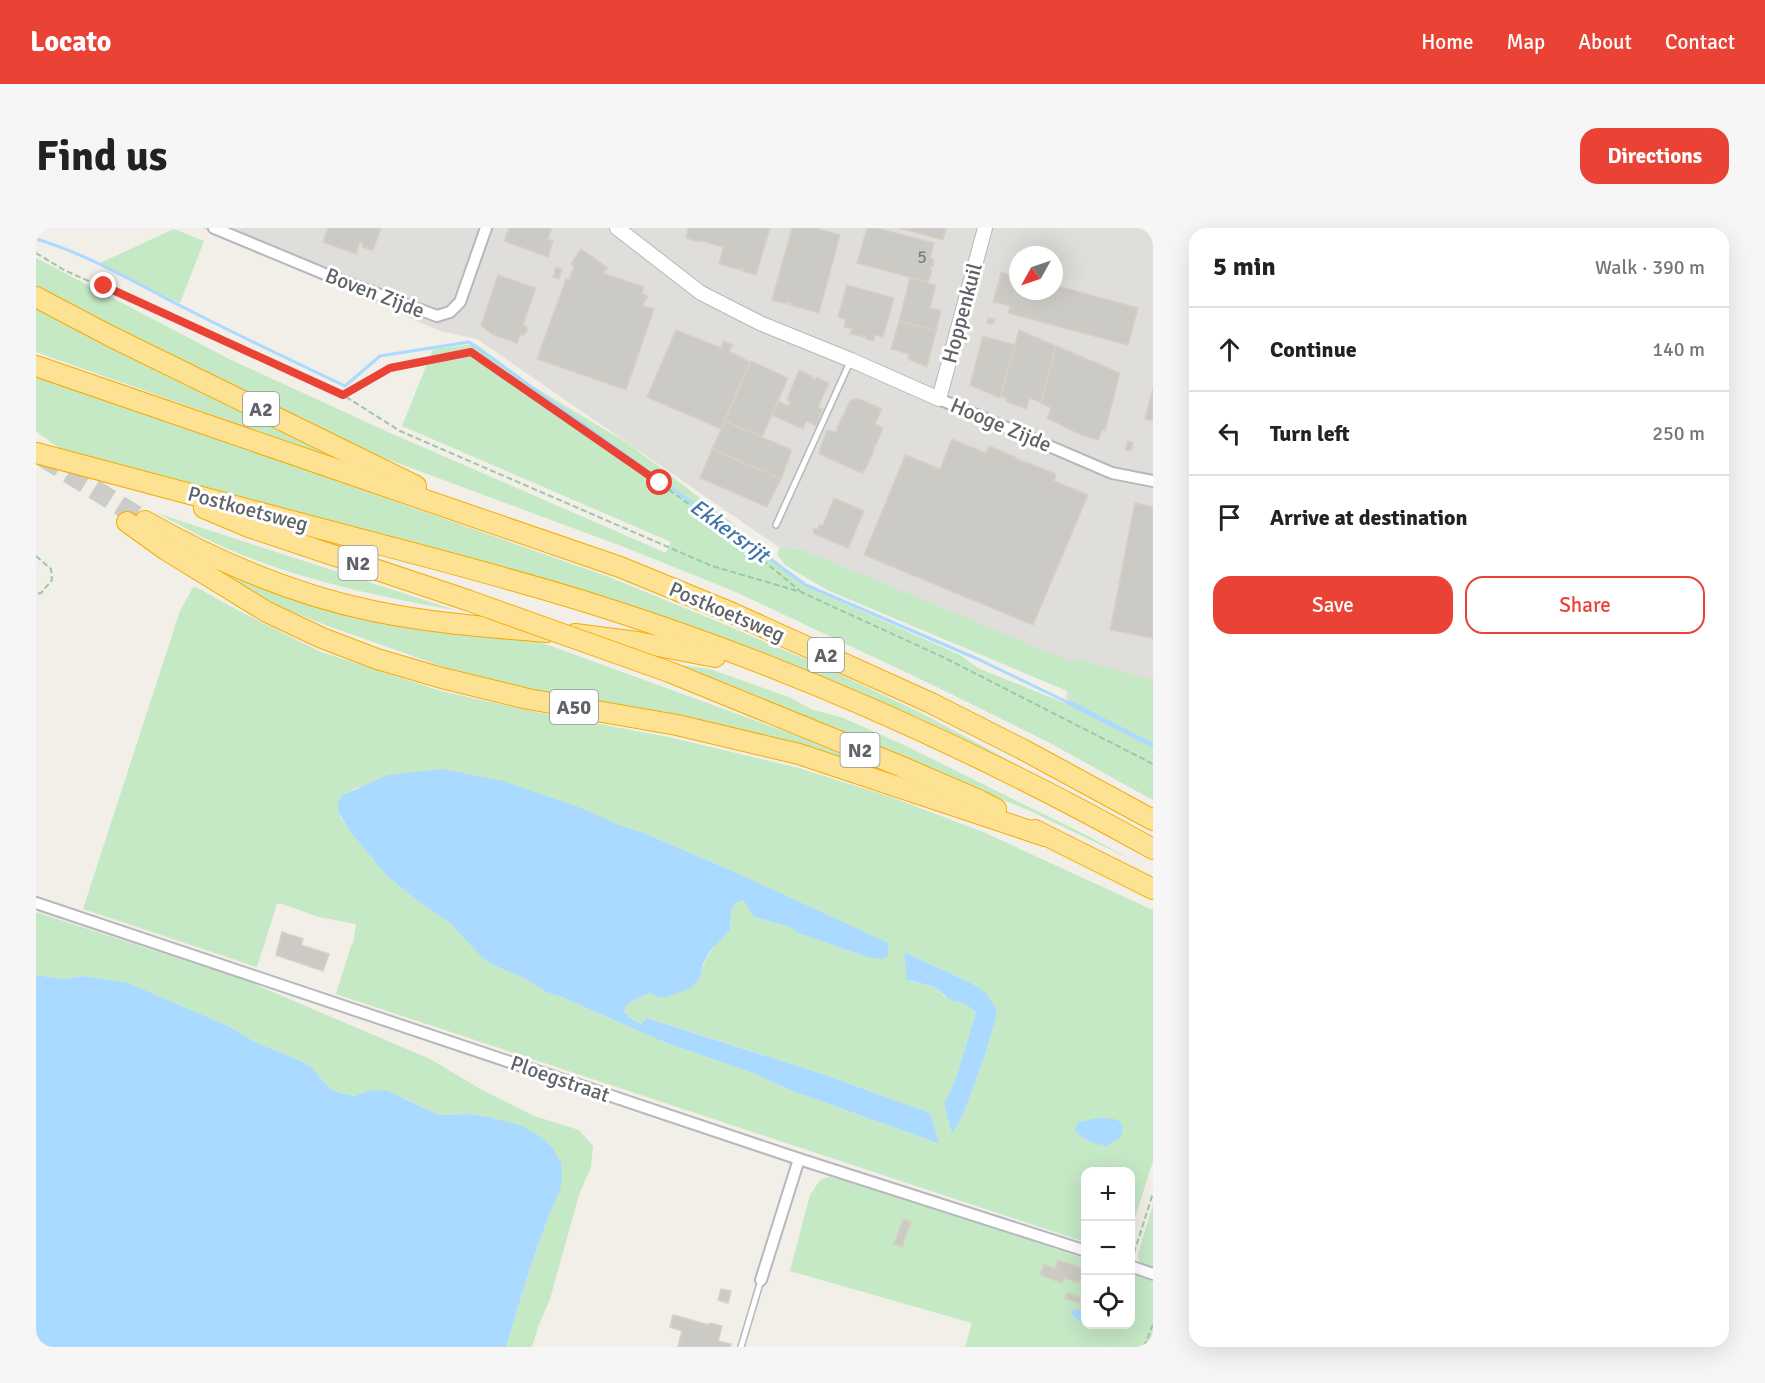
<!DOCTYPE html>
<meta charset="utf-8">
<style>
:root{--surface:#fff;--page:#f6f6f6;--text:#222;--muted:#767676;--line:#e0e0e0;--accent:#ea4335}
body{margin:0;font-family:Signika,sans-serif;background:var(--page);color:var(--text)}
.controls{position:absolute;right:18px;bottom:18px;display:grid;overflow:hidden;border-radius:12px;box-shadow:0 6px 24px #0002}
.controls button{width:54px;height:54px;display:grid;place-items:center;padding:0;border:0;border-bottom:2px solid var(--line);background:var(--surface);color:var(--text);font:30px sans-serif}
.compass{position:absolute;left:973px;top:18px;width:54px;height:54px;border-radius:50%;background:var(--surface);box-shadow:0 6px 24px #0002;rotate:230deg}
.stop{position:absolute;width:18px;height:18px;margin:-14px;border:4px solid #ea4335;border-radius:50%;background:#fff}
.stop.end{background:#ea4335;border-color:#fff;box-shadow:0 2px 6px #0008}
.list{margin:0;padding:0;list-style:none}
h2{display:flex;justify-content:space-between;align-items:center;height:78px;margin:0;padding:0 24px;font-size:26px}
h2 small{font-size:20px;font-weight:400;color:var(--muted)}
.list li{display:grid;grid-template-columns:39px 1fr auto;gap:18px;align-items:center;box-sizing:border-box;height:84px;padding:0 24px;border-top:2px solid var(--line)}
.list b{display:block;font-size:22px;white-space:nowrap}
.list em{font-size:20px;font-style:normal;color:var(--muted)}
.actions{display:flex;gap:12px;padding:18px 24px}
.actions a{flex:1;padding:14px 0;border:2px solid var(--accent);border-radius:18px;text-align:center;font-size:21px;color:var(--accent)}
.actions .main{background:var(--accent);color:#fff}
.icon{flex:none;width:33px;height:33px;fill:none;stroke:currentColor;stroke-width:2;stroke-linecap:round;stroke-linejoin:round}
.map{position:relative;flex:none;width:1117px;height:1119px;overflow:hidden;border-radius:18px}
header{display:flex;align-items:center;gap:36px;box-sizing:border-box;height:84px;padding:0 30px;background:var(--accent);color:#fff}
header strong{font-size:28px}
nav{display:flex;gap:33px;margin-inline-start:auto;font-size:21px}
.intro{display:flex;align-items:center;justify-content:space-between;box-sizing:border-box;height:144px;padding:0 36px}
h1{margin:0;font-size:42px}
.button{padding:15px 27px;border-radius:18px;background:var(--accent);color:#fff;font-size:21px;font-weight:700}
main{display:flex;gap:36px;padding:0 36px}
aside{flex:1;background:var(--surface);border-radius:18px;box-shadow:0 6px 24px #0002}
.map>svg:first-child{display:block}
</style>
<header>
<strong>Locato</strong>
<nav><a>Home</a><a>Map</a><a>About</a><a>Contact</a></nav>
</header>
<div class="intro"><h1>Find us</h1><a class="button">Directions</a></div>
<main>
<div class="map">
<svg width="1117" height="1119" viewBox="0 0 1117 1119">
<rect width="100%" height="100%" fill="#f1efe8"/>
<!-- industrial -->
<path fill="#e0deda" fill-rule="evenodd" d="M166,0H1117V572L1018,517L1038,436L765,321L744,320L441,111L404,103ZM982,27H1018V63H982Z"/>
<!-- green -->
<g fill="#c5e8c5" fill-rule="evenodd">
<path d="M138,1L168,13L144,75L62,36Z"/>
<path d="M0,30L195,132L352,204L630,325L635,314L366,198L397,121L440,116L495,157L591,215L621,237L690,290L769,358L924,427L942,440L1031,476L1117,520V572L1018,517L901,459L700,364L588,319L308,215L278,202L42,81L0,58Z"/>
<path d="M0,78L349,248L0,124Z"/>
<path d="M0,147L573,349L685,395L801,445L889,487L978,535L886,491L797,454L678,407L561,368L28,224L0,203Z"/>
<path d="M120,285L419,382C341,368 263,352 190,320C166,310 143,296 120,285Z"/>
<path d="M744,320L765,321L1038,435L1037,430L1117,452V515L1033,472L1036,465L791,362L749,337L741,326Z"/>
<path d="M162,332L493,410L767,510L830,536V539L494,463L408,439L292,398L237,376Z"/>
<path d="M158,358L203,383L285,424L405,463L490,482L637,510L759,539L855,569L947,604L1117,682V933L1095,1002L1094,944H1050L1049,1014L300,766L315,718L317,715L320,696L283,689L246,676H241L221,739L47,681L144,383ZM322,559L581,596L608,605L694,642L753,670L831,729L762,705L752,698L718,689L707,672L698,676L695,685L694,702C677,719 670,726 664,750L623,770L614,765L600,771L589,777L588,784L594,790L606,796L612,790L786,846L894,885L902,916L877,906L801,879L759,864L719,846L623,812L526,769L510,764L488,750L457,737L414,695L387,677L350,647L312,601L304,589L307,567ZM868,724L935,755L948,763L959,778L961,786L949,827L927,887L916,906L908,876L921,848L940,784L929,776L920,774L908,768L899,759L873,753Z"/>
<path d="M628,435L674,441L755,470L777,482L805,489L870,518L1050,607L1094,631L994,583L775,492Z"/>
<path d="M0,684L211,753L394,831L446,862L498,888L543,902L557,918L555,939L543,967L514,1071L502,1099L496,1119H470L493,1043L514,984L524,963L516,919L504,908L484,897L453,889L432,886L403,887L368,870L336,862L318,868L295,862L275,839L265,833L221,815L190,797L92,755L48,748L27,751L0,747Z"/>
<path d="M793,949L813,953L870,971L1049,1031V1081L1035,1083V1086L1041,1092L1056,1099L1062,1097L1094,1096L1095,1046L1117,1053V1119H929L936,1095L754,1043L774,967L784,952Z"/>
<path d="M1117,977V1043C1108,1039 1102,1036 1102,1026Z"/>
</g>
<!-- water -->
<g fill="#aadaff">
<path d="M1033,472L1117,515V520L1031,476Z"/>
<path d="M407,541L466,553L545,580L581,596L608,605L694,642L852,715V727L847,731L831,729L762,705L752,698L718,689L707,672L698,676L695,685L694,702L674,723L667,736L664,750L655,760L631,769L623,770L614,765L600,771L590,777L588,784L594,790L605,796L611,790L786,846L894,885L903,916L877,906L759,864L719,846L623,812L526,769L510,764L488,750L457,737L446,729L414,695L387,677L350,647L312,601L302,583V574L307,567L352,547Z"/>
<path d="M868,724L935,755L948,763L959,778L961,786L949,827L927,887L916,906L908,876L921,848L940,784L929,776L914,772L899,759L871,752Z"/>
<path d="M0,747L27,751L48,748L92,755L190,797L221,815L265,833L275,839L295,862L305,865L318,868L336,862L352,863L403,887L432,886L453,889L484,897L504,908L516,919L525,935L526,948L524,963L514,984L493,1043L470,1119H0Z"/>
<path d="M1062,890L1079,891L1084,894L1087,899L1085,909L1070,918C1058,915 1046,912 1039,902L1042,894Z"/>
<path d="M1049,1081H1050V1096L1041,1092L1035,1086L1037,1082Z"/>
</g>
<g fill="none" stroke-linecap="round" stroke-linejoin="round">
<!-- stream -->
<path stroke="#aadaff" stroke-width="3" d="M0,11C51,26 98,54 145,78C199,106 254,132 309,158L344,128L433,114L770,357L944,432L1033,475"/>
</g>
<!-- building -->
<g fill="#cccac5" stroke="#d6d1c6" stroke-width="1.5">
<path d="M292,0H345L337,22L326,19L327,15L324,14L320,26L287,14Z"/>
<path d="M473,0H516L512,11L517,13L512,29L468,13Z"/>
<path d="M652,0H734L720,47L706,43L707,41L705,40V42L683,36L687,19L666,13V12L664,11L663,14L650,10Z"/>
<path d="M756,0H779L804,7L783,85L754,77L755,75L752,74L751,76L736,72Z"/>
<path d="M831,0H841L898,15L894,30L898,32L897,39L895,38L894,41L896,42L892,54L821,35Z"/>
<path d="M863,0H910L907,12Z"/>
<path d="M545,21L572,40L567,45L608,59L606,65L612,69L606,77L618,81L590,162L501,131L530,51L533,52L538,38L535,36Z"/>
<path d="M520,39L526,41L523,51L517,49Z"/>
<path d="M965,44L982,49V47V63H1018V57L1102,80L1092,117L972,85L974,78L957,74L961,58L962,59Z"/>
<path d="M462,47L500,60L487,96L492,101L487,108L484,107L481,115L456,106L445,97Z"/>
<path d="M874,50L900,57L894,80L905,83L900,103L863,93Z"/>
<path d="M811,57L858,70L847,109L839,107L838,113L830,111V109L814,106L816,101L808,99L810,91L802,89Z"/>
<path d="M952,90L959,91L957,96L951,95Z"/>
<path d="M863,93L900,103L891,139L872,131L873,126L855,121Z"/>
<path d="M640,102L685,120L687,113L697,117L693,123L714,134L685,201L611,169Z"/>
<path d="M983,102L1020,118L1005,175L994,170L990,181L970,173L971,171L965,168L964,170Z"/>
<path d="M947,108L979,117L964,170L934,157Z"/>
<path d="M1020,118L1084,145L1069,202H1066L1062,212L1041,205L1011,190L1015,180L1005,175Z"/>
<path d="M715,133L752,150L726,209L689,193Z"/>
<path d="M763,142L776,148L775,150L779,152L780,149L793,155L782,179L787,181L780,198L770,193L767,201L736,187L742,173L752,178L754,173L751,172Z"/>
<path d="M1117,160V193L1109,191Z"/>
<path d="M821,170L846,181L839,196L847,200L840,217H838V222L830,240L826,245L783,226L784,220L791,202L801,204V200L814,173Z"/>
<path d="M689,193L756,222L745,251L676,221Z"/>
<path d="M916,211L950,225L953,218L979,229V230L1020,246L1018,253L1052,267L997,397L828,327L869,228L870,227L904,241Z"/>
<path d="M1092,213L1097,215L1095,223L1089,222Z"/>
<path d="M676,221L745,251L731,279L664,250Z"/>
<path d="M798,270L828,283L812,320L778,306L777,301H782L783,297H787Z"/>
<path d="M1099,275L1117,279V410L1074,402Z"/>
<path d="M246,704L267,711L265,717L293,726L287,743L240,727Z"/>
<path d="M867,991L875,994L866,1019L858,1016Z"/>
<path d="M1022,1032L1048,1041L1047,1043L1050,1044V1055L1043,1053V1055L1028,1050L1026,1055L1004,1047L1008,1036L1019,1040Z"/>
<path d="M685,1061L695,1063L692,1075L682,1072Z"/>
<path d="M1031,1065L1045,1070L1043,1075L1029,1070Z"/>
<path d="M637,1087L673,1097L674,1095L686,1098L682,1113L695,1116L694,1119H642L646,1103L634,1099Z"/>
</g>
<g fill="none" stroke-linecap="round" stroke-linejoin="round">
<!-- motorway-tunnel -->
<path stroke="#ccccc8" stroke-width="20" stroke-dasharray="20 10" stroke-linecap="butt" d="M7,229L104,290"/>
<defs>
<g id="service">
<path d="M740,297L814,134"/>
<path d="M705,1119L725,1052"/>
</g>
<g id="minor">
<path d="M178,0L296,49L401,88L414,84L424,74L450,0"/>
<path d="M903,171L1076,245L1117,253"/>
<path d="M0,675L763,931L1050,1023"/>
<path d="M1094,1038L1117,1046"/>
<path d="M725,1052L763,931"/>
</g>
<path id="tertiary" d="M581,0L665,65L726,96L815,132L903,171L949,0"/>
<g id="motorway">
<path d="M0,69L74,108L380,258"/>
<path d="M0,138L584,339L694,384L895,475L986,521L1117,592"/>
<path d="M0,225C104,253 208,280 312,308C395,330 478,351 560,377C753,438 940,522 1117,621"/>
<path d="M168,280L213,299L431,372"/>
<path d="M109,293C181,334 255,366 337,383C394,395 452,399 510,404"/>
<path d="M91,294L130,322L231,384L286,410L341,431L406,450L492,471L641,497L763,526L1009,608"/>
<path d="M539,406L601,414L679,429"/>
<path d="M636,445L864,538L945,573L960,581"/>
<path d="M999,602L1117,661"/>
</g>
</defs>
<!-- service casing -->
<use href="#service" stroke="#b5b8bc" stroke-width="8"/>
<!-- minor casing -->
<use href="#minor" stroke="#b5b8bc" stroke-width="14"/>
<!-- tertiary casing -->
<use href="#tertiary" stroke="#b5b8bc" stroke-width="16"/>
<!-- motorway casing -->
<use href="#motorway" stroke="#f9ab00" stroke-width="22"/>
<!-- path -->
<g stroke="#9cc7a9" stroke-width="2" stroke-dasharray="6 3" stroke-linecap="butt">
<path d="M0,25L28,42L307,167L364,203L676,338L765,364L911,431L1117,536"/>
<path d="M307,167L354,140L435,124L624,255L706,315L764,363"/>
<path d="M0,328L15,341L16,352L5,365L0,366"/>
<path d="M1098,1025L1117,965"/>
<path d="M1108,1119L1117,1096"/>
</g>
<!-- service -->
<use href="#service" stroke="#fff" stroke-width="5"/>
<!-- minor -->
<use href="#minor" stroke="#fff" stroke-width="10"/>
<!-- tertiary -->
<use href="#tertiary" stroke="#fff" stroke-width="14"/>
<!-- motorway -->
<use href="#motorway" stroke="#fde293" stroke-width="20"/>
<defs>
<path id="motorway-bridge" d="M431,372L636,445"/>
</defs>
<!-- motorway-bridge casing -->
<use href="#motorway-bridge" stroke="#f9ab00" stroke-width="22" stroke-linecap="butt"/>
<!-- motorway-bridge -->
<use href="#motorway-bridge" stroke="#fde293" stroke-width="20"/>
</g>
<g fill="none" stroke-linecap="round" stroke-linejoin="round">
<!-- route -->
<path stroke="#ea4335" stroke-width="8" d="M68,58L307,167L354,140L435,124L624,255"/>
</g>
<g text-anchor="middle" stroke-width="6" stroke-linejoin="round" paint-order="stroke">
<!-- number labels -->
<g font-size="18" fill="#7a7d7f">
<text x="886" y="35">5</text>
</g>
<!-- shield labels -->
<g fill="#fff" stroke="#8f9295" stroke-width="1.5">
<rect x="207" y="164" width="36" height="34" rx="4.5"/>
<rect x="302.5" y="318" width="39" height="34" rx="4.5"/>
<rect x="772" y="410" width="36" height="34" rx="4.5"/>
<rect x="514" y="462" width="48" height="34" rx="4.5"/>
<rect x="804.5" y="505" width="39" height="34" rx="4.5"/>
</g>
<g font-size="20" font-weight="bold" fill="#5f6368">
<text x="225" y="188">A2</text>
<text x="322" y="342">N2</text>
<text x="790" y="434">A2</text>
<text x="538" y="486">A50</text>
<text x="824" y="529">N2</text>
</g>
<!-- street labels -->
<g font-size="21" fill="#5f6368" stroke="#fff">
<text transform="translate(339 65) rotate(21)" y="7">Boven Zijde</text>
<text transform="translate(926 85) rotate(-75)" y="7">Hoppenkuil</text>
<text transform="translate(965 197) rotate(23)" y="7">Hooge Zijde</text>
<text transform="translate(212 281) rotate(15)" y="7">Postkoetsweg</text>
<text transform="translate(691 384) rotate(23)" y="7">Postkoetsweg</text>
<text transform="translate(524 851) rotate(19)" y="7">Ploegstraat</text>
</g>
<!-- water labels -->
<g font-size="22" font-style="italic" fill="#4174aa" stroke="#fff">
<text transform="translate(694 302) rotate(36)" y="8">Ekkersrijt</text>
</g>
</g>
</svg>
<div class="controls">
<button>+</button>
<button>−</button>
<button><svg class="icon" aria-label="locate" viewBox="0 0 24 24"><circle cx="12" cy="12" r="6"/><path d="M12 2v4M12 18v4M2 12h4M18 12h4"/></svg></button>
</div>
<svg class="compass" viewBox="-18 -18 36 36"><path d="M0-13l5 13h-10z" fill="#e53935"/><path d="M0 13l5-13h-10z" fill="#767676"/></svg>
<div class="stop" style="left:624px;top:255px"></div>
<div class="stop end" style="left:68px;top:58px"></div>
</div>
<aside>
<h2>5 min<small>Walk · 390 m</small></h2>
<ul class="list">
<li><svg class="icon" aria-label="ahead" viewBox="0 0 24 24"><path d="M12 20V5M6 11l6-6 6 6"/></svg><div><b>Continue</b></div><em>140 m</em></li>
<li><svg class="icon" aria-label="left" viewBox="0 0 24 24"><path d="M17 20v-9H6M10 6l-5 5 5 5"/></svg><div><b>Turn left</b></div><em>250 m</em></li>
<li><svg class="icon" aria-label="arrive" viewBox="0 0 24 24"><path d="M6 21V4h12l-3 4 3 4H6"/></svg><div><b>Arrive at destination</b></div></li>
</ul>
<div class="actions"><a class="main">Save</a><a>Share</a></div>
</aside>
</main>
